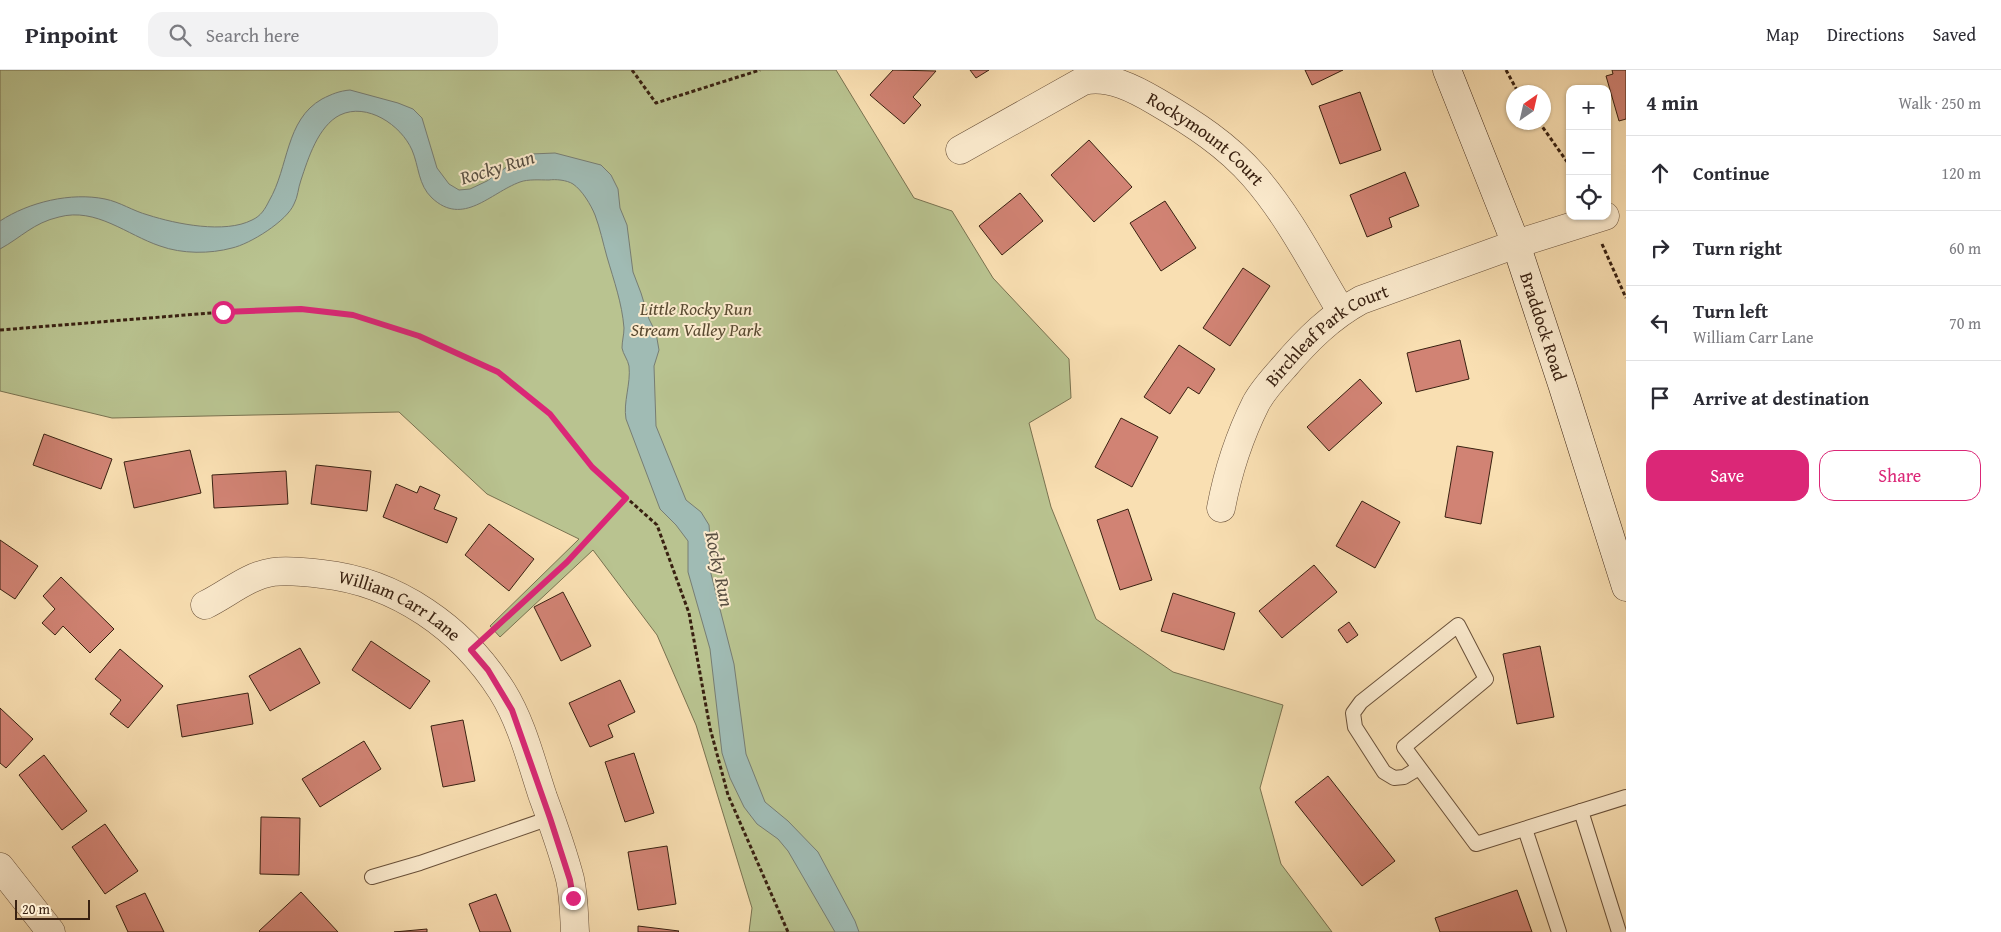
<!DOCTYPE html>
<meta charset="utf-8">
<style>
:root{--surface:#fff;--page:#f2f2f3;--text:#2b2b33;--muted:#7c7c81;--line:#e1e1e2;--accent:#db2777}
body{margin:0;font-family:"Gentium Book Plus",serif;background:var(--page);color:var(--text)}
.controls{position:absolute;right:15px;top:15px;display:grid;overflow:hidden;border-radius:10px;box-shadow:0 1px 4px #0004}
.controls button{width:45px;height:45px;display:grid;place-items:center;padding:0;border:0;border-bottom:1px solid var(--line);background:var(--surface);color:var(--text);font:25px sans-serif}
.compass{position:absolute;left:1506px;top:15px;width:45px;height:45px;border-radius:50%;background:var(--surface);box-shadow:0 1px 4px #0004;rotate:34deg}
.scale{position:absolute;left:15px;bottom:12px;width:75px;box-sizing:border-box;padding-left:5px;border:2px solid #392111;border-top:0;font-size:14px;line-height:18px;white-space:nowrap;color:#392111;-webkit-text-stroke:4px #fbeacd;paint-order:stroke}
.stop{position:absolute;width:15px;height:15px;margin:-11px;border:4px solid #db2777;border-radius:50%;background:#fff}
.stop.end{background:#db2777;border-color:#fff;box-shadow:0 1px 5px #0008}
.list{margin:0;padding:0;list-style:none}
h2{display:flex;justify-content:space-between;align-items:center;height:65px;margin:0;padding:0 20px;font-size:21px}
h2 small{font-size:16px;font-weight:400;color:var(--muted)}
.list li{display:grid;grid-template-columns:32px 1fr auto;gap:15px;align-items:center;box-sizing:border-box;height:75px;padding:0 20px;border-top:1px solid var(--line)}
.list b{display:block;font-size:19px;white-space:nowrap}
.list p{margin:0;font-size:16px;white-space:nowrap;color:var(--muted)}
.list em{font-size:16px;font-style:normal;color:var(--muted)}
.actions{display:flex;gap:10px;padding:15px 20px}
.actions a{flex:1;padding:11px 0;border:1px solid var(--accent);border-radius:15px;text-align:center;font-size:18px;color:var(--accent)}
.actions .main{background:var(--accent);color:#fff}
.icon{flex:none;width:28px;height:28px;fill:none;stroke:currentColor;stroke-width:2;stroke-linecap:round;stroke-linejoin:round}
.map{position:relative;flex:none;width:1626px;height:862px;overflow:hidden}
header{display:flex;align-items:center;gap:30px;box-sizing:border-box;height:70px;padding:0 25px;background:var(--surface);border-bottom:1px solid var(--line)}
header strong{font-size:24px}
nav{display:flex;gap:28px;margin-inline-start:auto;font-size:18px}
.search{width:350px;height:45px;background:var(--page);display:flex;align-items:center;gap:12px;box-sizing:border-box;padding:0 18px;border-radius:15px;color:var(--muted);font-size:19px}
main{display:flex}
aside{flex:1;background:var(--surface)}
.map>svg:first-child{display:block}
</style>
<header>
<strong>Pinpoint</strong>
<div class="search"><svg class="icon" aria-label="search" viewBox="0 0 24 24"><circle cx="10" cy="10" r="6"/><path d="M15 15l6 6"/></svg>Search here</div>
<nav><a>Map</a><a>Directions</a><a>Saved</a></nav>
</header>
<main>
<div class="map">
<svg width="1626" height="862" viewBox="0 0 1626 862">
<rect width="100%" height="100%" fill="#f9dfb2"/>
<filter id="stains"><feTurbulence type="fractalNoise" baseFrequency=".004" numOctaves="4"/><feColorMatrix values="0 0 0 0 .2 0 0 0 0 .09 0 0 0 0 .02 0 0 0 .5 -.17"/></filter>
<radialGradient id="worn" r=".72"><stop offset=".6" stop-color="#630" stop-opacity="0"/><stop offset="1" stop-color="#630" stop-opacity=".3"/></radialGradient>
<!-- green -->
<path fill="#b9c390" stroke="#797250" d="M0,0H836L914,128L952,141L993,208L1069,289L1071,328L1029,353L1051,437L1096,549L1173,602L1283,635L1260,718L1281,794L1332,862H749L752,838L696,655L657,565L593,480L500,567L490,556L579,469L487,424L399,342L112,348L0,321Z"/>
<!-- water -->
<path fill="#a0bbb4" stroke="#777d73" d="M350,20L398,33L413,39L422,48L437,98L449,114L459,120L470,119L487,111L515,91L531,84L555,83L601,95L611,105L618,119L620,138L627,155L633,202L641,223L649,249L656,263L659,280L654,296L656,356L686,430L701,442L709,455L711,479L709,496L734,594L746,684L765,732L788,751L818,782L855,851L859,862H835L788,781L778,769L757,754L744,737L730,708L722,683L710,579L688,502V471L676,455L660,439L626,349C623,332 631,314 629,296C628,290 623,284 622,278C622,271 624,265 624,258C622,233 614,211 607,187C603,173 600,158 595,145C591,135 582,120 573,114C567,110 555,109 549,110C540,110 528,109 520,112C490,123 463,157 432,128C418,115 419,96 412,80C401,55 367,32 340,45C318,56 308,89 301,110C298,118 298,127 294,134C287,151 250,174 232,178C210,184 182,184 160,176C127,165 96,137 59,147C33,153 22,167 0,179V151C29,132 71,122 105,129C120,132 133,141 148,145C176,154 225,164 252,150C261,146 265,139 269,131C289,97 285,50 322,29C332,24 339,21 350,20Z"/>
<!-- building -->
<g fill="#d18374" stroke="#392111">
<path d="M893,0L936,1L913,27L921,35L904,54L870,25Z"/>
<path d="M970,0H989L976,8Z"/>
<path d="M1305,0H1343L1312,15Z"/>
<path d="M1612,0H1626V49L1619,51L1606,6L1613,4Z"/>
<path d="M1360,22L1381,80L1340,94L1319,36Z"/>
<path d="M1089,70L1132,117L1094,152L1051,105Z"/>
<path d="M1405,102L1419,136L1389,148L1392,157L1367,167L1350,125Z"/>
<path d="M1020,123L1043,151L1002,185L979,156Z"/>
<path d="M1165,131L1196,178L1161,201L1130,153Z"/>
<path d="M1243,198L1270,216L1230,276L1203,258Z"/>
<path d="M1460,270L1469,309L1416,322L1407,283Z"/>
<path d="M1179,275L1215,299L1199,324L1188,317L1170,344L1144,327Z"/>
<path d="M1360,309L1382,333L1329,381L1307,357Z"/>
<path d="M1121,348L1158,367L1132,417L1095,397Z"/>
<path d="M44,364L112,389L101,419L33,395Z"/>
<path d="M1457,376L1493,382L1481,454L1445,447Z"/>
<path d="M190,380L201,423L134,438L124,392Z"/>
<path d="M316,395L371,401L367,441L311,434Z"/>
<path d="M286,401L288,434L214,438L212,405Z"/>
<path d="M396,414L417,423L420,416L440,425L434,439L457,448L447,473L383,447Z"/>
<path d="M1362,431L1400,452L1375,498L1336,476Z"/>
<path d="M1128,439L1152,510L1120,520L1097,450Z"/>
<path d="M489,454L534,489L509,521L465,485Z"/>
<path d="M0,470L38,496L15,529L0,519Z"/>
<path d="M1314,495L1337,522L1282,568L1259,541Z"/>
<path d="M61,507L114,559L90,583L63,556L55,565L42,553L55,539L43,526Z"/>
<path d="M563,522L591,576L561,591L534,537Z"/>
<path d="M1173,523L1235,543L1224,580L1161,561Z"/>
<path d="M1349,552L1358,565L1347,573L1338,560Z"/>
<path d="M371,571L430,611L410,639L352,600Z"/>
<path d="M1540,576L1554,647L1517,654L1503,584Z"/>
<path d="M300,578L320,613L270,641L249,606Z"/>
<path d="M120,579L163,616L128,658L110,644L121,630L95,609Z"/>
<path d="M620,610L635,642L608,655L613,667L590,677L569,633Z"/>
<path d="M248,623L253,654L182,667L177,635Z"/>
<path d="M0,638L33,669L6,698L0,693Z"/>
<path d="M463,650L475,711L443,717L431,656Z"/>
<path d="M364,671L381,699L320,737L302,709Z"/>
<path d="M634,683L654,743L625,752L605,692Z"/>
<path d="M44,685L87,741L62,760L19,705Z"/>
<path d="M1328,706L1395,791L1362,816L1295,732Z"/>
<path d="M261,747L300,748L299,805L260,804Z"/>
<path d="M105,754L138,801L105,824L72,777Z"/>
<path d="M667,776L676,834L638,840L628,782Z"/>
<path d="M1517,820L1532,862H1440L1435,848Z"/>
<path d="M301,822L338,862H260L259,861Z"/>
<path d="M145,823L164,862H128L116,836Z"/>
<path d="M496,824L511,862H480L469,834Z"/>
<path d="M638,856L679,861L678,862H638Z"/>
<path d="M427,859V862H394Z"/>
</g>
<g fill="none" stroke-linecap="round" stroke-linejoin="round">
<defs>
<g id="service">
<path d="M1419,698L1404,707L1394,708L1384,702L1355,657L1353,643L1361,632L1458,555L1486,609L1404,677L1476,774L1626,727"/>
<path d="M1581,741L1619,862"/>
<path d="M1525,759L1559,862"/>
<path d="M372,807L420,793L550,748"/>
</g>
<g id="minor">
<path id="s1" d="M960,80L1083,11C1109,5 1135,19 1157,32C1193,53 1227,75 1254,106C1289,146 1314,196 1341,241"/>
<path id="s2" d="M1221,438C1228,401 1239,367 1256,333C1263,320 1274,308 1284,297C1307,270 1330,247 1361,230L1516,174"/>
<path id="s3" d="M205,535C228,524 247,506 273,502C288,500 306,502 322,504C397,512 462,558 502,621C522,653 531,691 543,727C553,754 563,782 570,809C574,827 574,844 575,862"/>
</g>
<g id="tertiary">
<path d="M1516,174L1605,146"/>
<path d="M0,797L51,862"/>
</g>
<g id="secondary">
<path id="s4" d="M1447,0L1516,174L1562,314L1626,517"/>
</g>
</defs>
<!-- service casing -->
<use href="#service" stroke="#695039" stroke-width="16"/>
<!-- minor casing -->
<use href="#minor" stroke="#695039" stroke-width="29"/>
<!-- tertiary casing -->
<use href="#tertiary" stroke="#695039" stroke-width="29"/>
<!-- secondary casing -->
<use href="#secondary" stroke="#392111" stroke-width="29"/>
<!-- path -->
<g stroke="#392111" stroke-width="3" stroke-dasharray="4 2.5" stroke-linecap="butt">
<path d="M632,0L656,33L760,0"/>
<path d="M1506,0L1518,22"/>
<path d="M1539,52L1570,96"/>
<path d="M1602,174L1626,228"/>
<path d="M0,260L223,242L301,239L353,245L419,266L498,302L550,344L592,397L657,455L689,543L710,658L728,725L788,862"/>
<path d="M491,563L567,492L627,428"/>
</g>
<!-- service -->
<use href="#service" stroke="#fbeacd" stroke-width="14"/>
<!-- minor -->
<use href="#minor" stroke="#fbeacd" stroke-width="28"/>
<!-- tertiary -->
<use href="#tertiary" stroke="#fbeacd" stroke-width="28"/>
<!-- secondary -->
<use href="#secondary" stroke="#fbeacd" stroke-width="28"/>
</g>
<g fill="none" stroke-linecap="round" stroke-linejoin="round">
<!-- route -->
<path stroke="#db2777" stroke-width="6" d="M223,242L301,239L353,245L419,266L498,302L550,344L592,397L626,428L567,492L471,580L488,600L512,640L550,748L570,810L573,828"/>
</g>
<g text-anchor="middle" stroke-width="4" stroke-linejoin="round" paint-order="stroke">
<!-- street labels -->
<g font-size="18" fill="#392111" stroke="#fbeacd">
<text dy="6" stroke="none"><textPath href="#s1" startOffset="281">Rockymount Court</textPath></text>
<text dy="6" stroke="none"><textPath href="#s4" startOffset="274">Braddock Road</textPath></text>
<text dy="6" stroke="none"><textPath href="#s2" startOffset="211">Birchleaf Park Court</textPath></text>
<text dy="6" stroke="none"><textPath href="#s3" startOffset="210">William Carr Lane</textPath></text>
</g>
<!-- park labels -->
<g font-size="18" font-style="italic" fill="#594a31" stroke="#fbeacd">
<text x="696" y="245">Little Rocky Run<tspan x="696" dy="21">Stream Valley Park</tspan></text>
</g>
<!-- water labels -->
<g font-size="19" font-style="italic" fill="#584f42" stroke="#fbeacd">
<text transform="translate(497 97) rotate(-17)" y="7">Rocky Run</text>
<text transform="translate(720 499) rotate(78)" y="7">Rocky Run</text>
</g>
</g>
<rect width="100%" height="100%" filter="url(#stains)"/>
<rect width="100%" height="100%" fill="url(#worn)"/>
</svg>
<div class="controls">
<button>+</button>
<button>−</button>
<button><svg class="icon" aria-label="locate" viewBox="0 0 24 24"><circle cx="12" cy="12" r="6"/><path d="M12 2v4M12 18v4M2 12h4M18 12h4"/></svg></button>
</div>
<svg class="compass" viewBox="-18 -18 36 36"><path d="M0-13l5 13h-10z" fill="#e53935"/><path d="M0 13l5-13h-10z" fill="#7c7c81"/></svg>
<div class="scale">20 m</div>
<div class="stop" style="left:223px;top:242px"></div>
<div class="stop end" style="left:573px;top:828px"></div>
</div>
<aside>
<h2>4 min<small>Walk · 250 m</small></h2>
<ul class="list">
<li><svg class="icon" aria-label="ahead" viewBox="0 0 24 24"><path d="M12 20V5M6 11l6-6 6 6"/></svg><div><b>Continue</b></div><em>120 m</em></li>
<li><svg class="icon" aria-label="right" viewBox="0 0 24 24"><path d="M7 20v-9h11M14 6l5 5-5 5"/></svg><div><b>Turn right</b></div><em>60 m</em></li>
<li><svg class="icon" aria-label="left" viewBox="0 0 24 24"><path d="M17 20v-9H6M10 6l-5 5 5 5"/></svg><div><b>Turn left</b><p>William Carr Lane</p></div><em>70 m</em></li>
<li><svg class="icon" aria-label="arrive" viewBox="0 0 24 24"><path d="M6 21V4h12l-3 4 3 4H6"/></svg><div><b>Arrive at destination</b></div></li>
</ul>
<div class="actions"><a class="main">Save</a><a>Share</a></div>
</aside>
</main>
